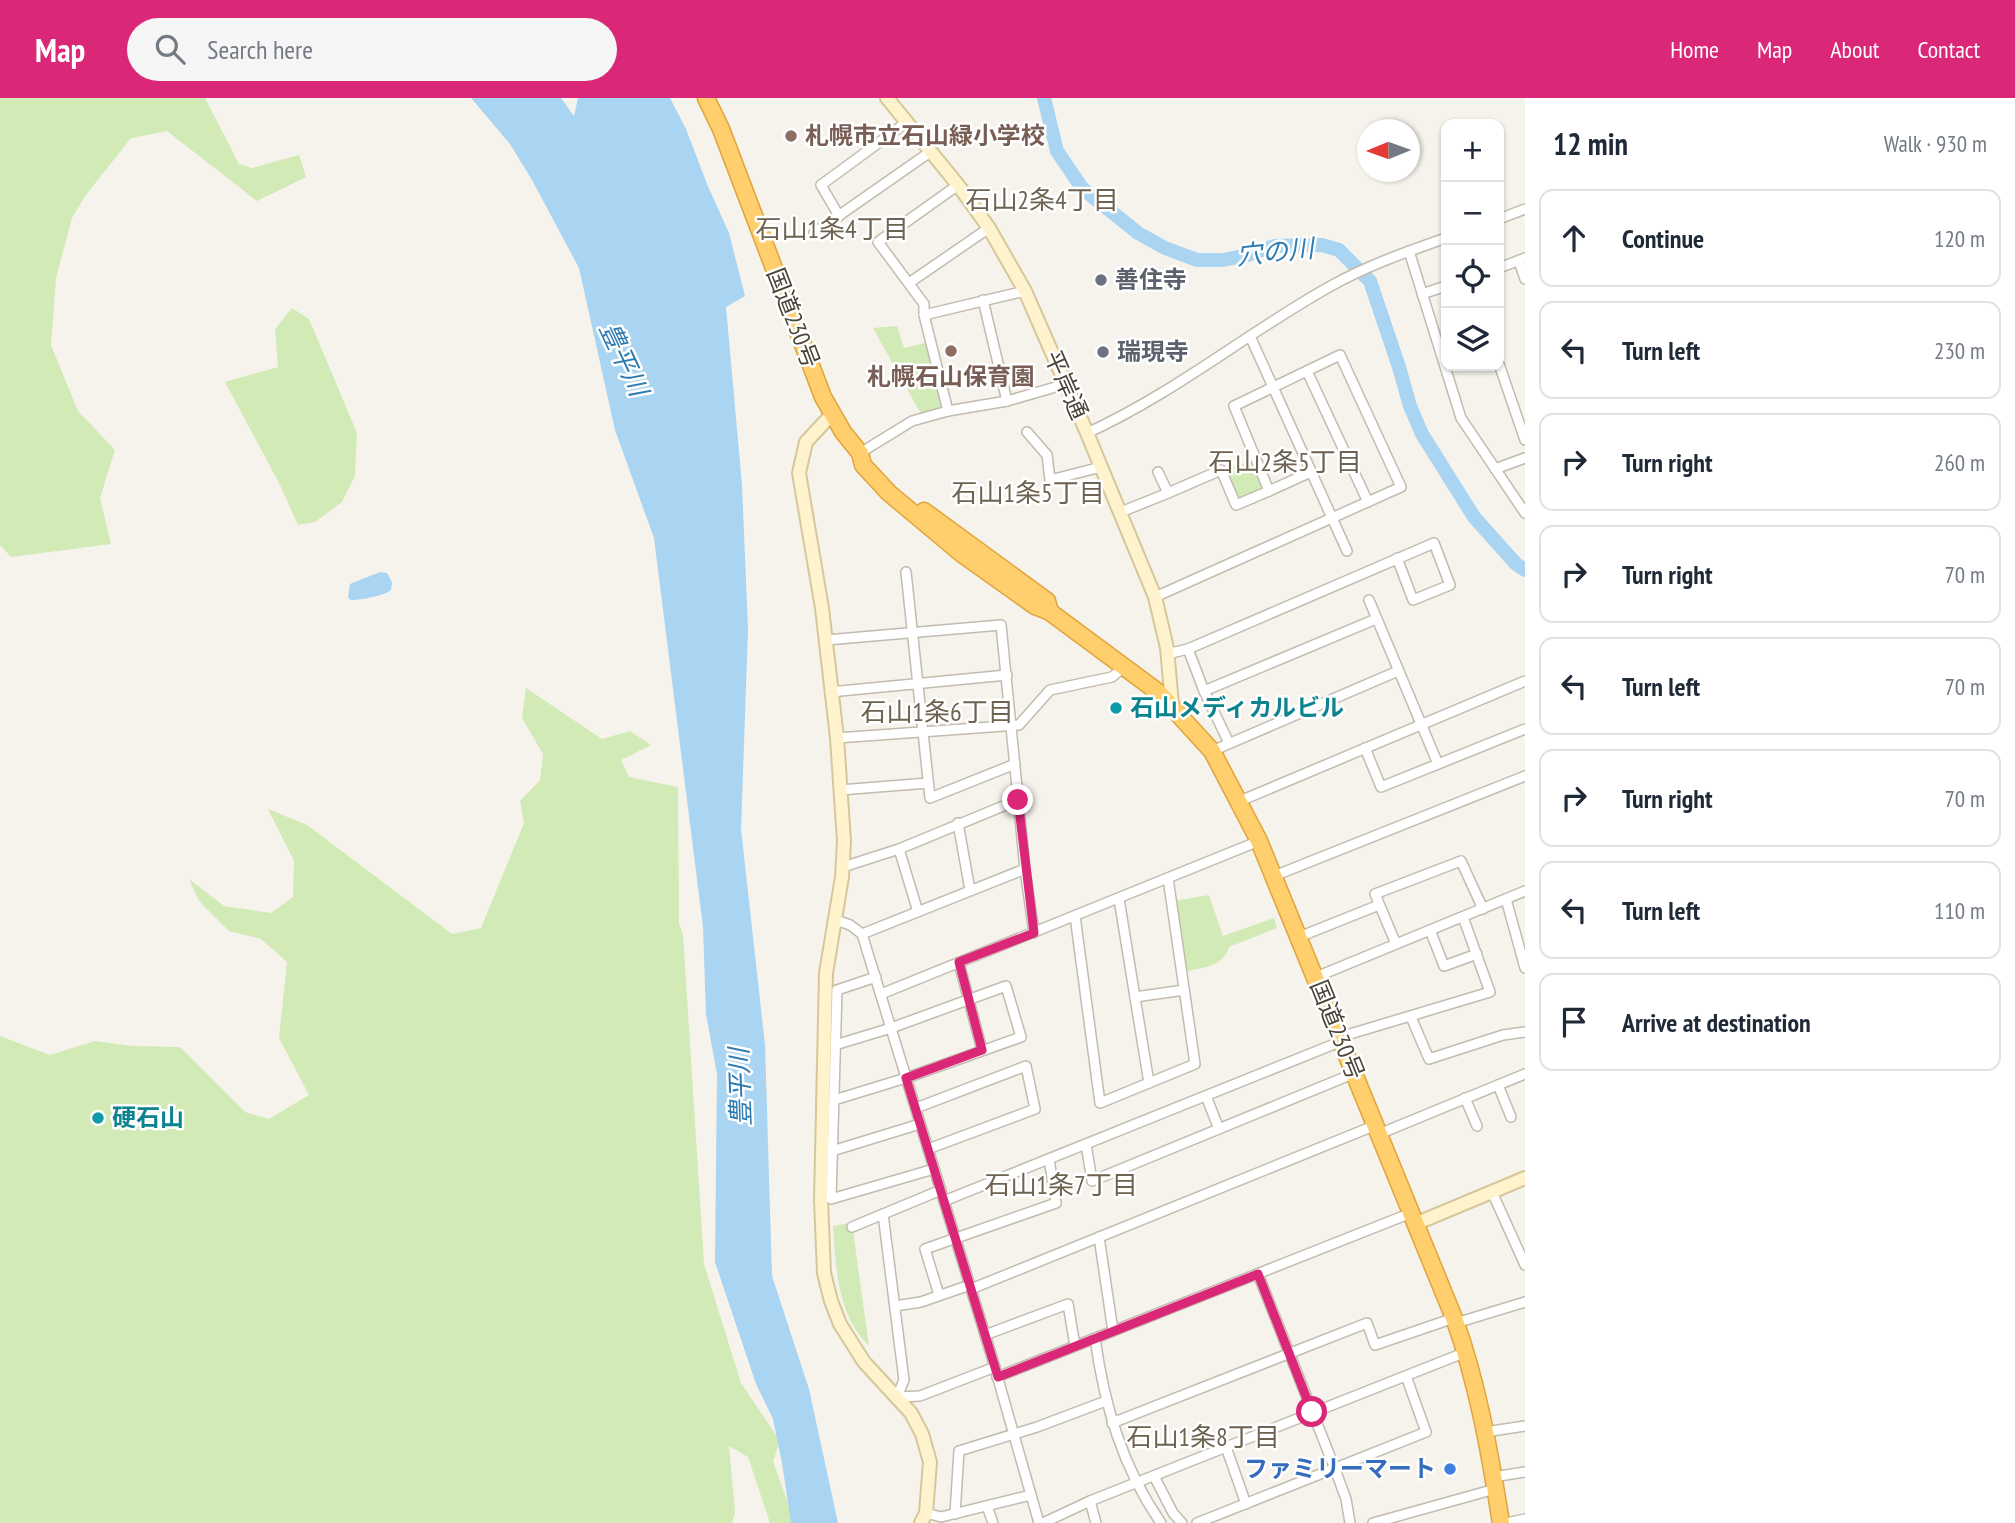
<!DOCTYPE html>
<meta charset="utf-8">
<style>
:root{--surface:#fff;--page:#f6f6f7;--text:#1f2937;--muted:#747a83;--line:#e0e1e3;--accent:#db2777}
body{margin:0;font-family:"PT Sans Narrow","Noto Sans JP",sans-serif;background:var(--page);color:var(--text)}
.controls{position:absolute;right:21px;top:21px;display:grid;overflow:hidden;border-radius:14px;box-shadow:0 2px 5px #0004}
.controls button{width:63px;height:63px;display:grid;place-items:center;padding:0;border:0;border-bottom:2px solid var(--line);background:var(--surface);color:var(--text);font:35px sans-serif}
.compass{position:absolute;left:1357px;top:21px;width:63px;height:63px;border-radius:50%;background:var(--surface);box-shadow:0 2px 5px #0004;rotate:269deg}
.stop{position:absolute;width:21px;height:21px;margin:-16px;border:5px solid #db2777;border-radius:50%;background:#fff}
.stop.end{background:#db2777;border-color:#fff;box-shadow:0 2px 7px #0008}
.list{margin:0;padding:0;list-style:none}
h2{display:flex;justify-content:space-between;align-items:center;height:91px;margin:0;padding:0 28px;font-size:30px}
h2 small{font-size:23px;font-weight:400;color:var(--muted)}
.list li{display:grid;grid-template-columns:46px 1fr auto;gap:21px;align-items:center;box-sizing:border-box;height:98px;margin:0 14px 14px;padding:0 14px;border:2px solid var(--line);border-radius:14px}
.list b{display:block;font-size:26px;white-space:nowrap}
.list em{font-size:23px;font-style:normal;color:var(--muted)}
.icon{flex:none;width:38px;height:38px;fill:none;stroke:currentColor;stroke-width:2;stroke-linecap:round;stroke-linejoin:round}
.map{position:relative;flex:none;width:1525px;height:1425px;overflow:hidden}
header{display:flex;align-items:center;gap:42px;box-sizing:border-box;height:98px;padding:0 35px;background:var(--accent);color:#fff}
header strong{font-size:33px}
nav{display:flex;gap:38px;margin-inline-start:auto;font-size:24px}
.search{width:490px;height:63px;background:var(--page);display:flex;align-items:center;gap:18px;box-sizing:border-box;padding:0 24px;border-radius:38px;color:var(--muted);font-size:26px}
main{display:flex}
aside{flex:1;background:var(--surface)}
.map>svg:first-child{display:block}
</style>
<header>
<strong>Map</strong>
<div class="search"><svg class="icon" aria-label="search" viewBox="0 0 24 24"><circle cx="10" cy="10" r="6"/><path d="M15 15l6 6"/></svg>Search here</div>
<nav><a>Home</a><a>Map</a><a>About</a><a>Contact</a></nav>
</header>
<main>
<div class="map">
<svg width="1525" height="1425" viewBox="0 0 1525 1425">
<rect width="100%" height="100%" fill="#f6f3ec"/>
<!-- green -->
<g fill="#d2eab5">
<path d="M0,0H205L239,66L252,70L299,57L306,79L257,103L167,33L131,40L85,98L72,120L56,180L51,247L78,313L115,352L100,400L111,446L11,459L0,447Z"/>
<path d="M292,210L309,221L357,335L355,378L342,404L315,424L298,427L279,385L225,284L278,269L275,231Z"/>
<path d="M897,228L904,250L925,245L941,308L940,311L921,316L873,230Z"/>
<path d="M1252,361L1264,390L1239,400L1227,372Z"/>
<path d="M526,590L602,641L630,633L651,647L621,662L629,679L678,689L679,826L683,836L704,1166L741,1285L780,1343L773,1363L795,1425H770L748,1359L729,1348L735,1415L732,1425H0V938L50,957L95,943L133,948L180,949L245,1014L269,1021L309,997L279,940L287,864L261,841L229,833L199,803L189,781L224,808L271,815L293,799L294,763L268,711L307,727L452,836L481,830L524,725L520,703L540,682L543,656L522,620Z"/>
<path d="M1209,797L1223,838L1274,820L1277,830L1229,849C1224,868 1203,870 1186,873L1174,803Z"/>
<path d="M849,1125L853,1133L869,1248C837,1216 836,1171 833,1128Z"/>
</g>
<!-- water -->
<g fill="#a9d4f2">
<path d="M471,0H561L574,18L578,0H670L686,31L707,86L729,135L745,198L726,209L742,387L748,531L741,731L765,947L772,1178L809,1291L838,1425H791L782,1365L773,1321L756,1286L715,1164L717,976L706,916L703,829L654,440L615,332L579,170L532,82L510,46Z"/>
<path d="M380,474L387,475L392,484L391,492C383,498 361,502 351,502L348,500L350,486Z"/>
</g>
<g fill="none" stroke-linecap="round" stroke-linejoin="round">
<!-- river -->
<path stroke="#a9d4f2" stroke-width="14" d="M1044,0L1057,53L1082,90L1138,135L1165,150L1197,162H1223L1248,157L1274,148L1322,147L1339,152L1370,183L1399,269L1410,308L1422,336L1474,419L1516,466L1525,472"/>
<defs>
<g id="street">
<path d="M839,118L821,87L907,24"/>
<path d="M1499,121L1525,111"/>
<path d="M814,135L930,54"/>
<path d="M1409,153L1461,320L1525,415"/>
<path d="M1519,163L1525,181"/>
<path d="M1499,170L1525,160"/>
<path d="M909,185L989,130"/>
<path d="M1422,196L1446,188"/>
<path d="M924,217L1025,193"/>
<path d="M1250,238L1347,453"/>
<path d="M1499,266L1525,342"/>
<path d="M1307,273L1368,404"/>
<path d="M1007,303L1066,286"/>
<path d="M948,313L924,217V206L878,144L958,87"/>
<path d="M1027,334L1047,357L1050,382L1101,369"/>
<path d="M1087,335C1173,296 1247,235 1329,189C1366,168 1406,154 1446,140"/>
<path d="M860,355L912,323L948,313L1007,303L983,202"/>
<path d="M1495,371L1525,360"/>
<path d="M1168,395L1221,372L1236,407L1269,393"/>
<path d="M1121,414L1168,395L1158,374"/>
<path d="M906,474L930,700L1015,666"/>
<path d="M1155,499L1401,389L1340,257L1234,308L1269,393L1311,374"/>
<path d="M1369,502L1438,666"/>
<path d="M826,542L1001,527L1025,771L1034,835"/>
<path d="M1188,551L1434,445L1450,487L1413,502L1397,460"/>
<path d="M1167,556L1188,551L1204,593L1229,645"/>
<path d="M1204,593L1376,521"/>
<path d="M830,594L1007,577"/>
<path d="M837,640L1019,627L1050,592L1112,579L1124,569"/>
<path d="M1365,650L1381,689L1525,631"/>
<path d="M1212,653L1398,573"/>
<path d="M840,692L928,685"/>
<path d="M1240,703L1525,583"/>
<path d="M958,725L970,792"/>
<path d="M899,751L918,814"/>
<path d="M843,769L899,751L1018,702"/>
<path d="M1274,778L1525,678"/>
<path d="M1119,801L1149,985"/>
<path d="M1506,801L1525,870"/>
<path d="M1075,818L1100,1005L1195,966L1168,780"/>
<path d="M836,822L850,827L862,836L991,1256L1031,1397L941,1419L926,1415"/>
<path d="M1430,832L1444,868L1477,856"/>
<path d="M862,836L1025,771"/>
<path d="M1299,839L1379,807"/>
<path d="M1396,846L1375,796L1461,763L1483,811"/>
<path d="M959,865L982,952"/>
<path d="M876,879L837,892L831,1101L934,1071"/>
<path d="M1316,879L1525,793"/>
<path d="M881,896L1259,743"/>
<path d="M1135,899L1184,892"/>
<path d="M1411,919L1429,961L1503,937L1525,934"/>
<path d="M1340,939L1490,894L1463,819"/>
<path d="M1498,987L1511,1019"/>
<path d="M1206,998L1219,1031"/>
<path d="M1465,1000L1477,1028"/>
<path d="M834,1002L906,980L1021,939L1006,888L891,930L835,947"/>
<path d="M916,1010L1026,968L1035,1011L928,1051"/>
<path d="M1379,1036L1525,976"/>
<path d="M1086,1046L1092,1083L1355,975"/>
<path d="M832,1053L920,1026"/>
<path d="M1492,1094L1525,1167"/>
<path d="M944,1103L1342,943"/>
<path d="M883,1116L904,1282L897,1299L920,1298L995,1269"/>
<path d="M852,1129L941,1092"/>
<path d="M1099,1139L1113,1233"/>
<path d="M1258,1176L1335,1371L1346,1401L1350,1425"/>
<path d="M971,1191L1376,1027"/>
<path d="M939,1197L925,1151L1056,1105L1049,1061"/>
<path d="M895,1208L921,1204L970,1187"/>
<path d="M1456,1225L1525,1204"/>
<path d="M985,1237L1068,1206L1075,1248"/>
<path d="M1095,1240C1104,1306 1122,1369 1161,1425"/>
<path d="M997,1279L1411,1115"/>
<path d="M1112,1325L1367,1225L1375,1247L1454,1220"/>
<path d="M1485,1334L1525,1328"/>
<path d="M1226,1349L1246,1406"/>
<path d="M1154,1378L1173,1415L1182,1425"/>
<path d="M1493,1379L1525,1374"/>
<path d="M1031,1397L1039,1425"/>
<path d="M1090,1403L1096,1425"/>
<path d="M987,1408L993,1425"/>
<path d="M955,1416L959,1353L1037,1329L1106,1303"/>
<path d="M1043,1425L1090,1403L1466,1254"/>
<path d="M1197,1425L1426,1334L1406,1278"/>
<path d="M1373,1425L1495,1391"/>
<path d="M1506,1425L1525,1421"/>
</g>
<g id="secondary">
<path d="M887,0L958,87L989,130L1025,193L1087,335L1155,499L1167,550L1172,607"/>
<path d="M833,315L806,344L799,375L822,510L837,640L844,743L842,779L826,875L821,1102L824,1175L831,1203L840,1226L864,1264L911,1315L922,1336L930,1364L926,1415L921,1425"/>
<path d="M1415,1126L1525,1080"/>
</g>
<g id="highway">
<path d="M706,0L721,31L823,299L843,334L860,355L863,367L889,395L962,456L1035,508L1050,514L1158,594L1212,653L1259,743L1454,1220C1478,1286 1490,1356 1501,1425"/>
<path d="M924,413L1047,503L1050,514"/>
</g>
</defs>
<!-- street casing -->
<use href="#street" stroke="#c2bbae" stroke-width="12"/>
<!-- secondary casing -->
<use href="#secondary" stroke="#d6c79b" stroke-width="16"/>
<!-- highway casing -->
<use href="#highway" stroke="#e0a43c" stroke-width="19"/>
<!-- street -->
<use href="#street" stroke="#fff" stroke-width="9"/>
<!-- secondary -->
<use href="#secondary" stroke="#fff3cd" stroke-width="12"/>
<!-- highway -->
<use href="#highway" stroke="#ffcf6e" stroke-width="16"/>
</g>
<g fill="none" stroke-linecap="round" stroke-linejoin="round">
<!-- route -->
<path stroke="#db2777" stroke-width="9" d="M1018,702L1034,835L959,864L982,952L906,980L998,1279L1258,1176L1312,1314"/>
</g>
<!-- markers -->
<g fill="#8d6e63" stroke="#fff" stroke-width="2.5">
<circle cx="791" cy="38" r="7"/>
<circle cx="951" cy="253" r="7"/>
</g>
<g fill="#6b7280" stroke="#fff" stroke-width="2.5">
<circle cx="1101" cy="182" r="7"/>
<circle cx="1103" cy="254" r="7"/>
</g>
<g fill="#0f9aa8" stroke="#fff" stroke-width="2.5">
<circle cx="1116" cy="610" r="7"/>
<circle cx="98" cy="1020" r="7"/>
</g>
<circle fill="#3f7fe0" stroke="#fff" stroke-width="2.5" cx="1450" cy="1371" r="7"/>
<g text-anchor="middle" stroke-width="5" stroke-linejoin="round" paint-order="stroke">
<!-- education labels -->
<g font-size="24" font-weight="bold" fill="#785e54" stroke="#fff" text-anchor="start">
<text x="805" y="46">札幌市立石山緑小学校</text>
<text x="951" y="287" text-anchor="middle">札幌石山保育園</text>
</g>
<!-- worship labels -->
<g font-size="24" font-weight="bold" fill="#5b616d" stroke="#fff" text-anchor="start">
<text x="1115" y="190">善住寺</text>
<text x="1117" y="262">瑞現寺</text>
</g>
<!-- street labels -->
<g font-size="24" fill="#4b4439" stroke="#fff">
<text transform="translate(793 220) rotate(69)" y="8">国道230号</text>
<text transform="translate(1066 287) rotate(66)" y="8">平岸通</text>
<text transform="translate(1337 932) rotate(68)" y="8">国道230号</text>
</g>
<!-- culture labels -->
<g font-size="24" font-weight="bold" fill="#0d838f" stroke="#fff" text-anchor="start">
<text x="1130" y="618">石山メディカルビル</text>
<text x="112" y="1028">硬石山</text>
</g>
<!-- shop labels -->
<g font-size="24" font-weight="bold" fill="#366cbe" stroke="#fff" text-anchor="end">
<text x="1436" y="1379">ファミリーマート</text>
</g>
<!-- neighbourhood labels -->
<g font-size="26" fill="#6e6250" stroke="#fff">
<text x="1042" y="111">石山2条4丁目</text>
<text x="832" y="140">石山1条4丁目</text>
<text x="1285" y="373">石山2条5丁目</text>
<text x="1028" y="404">石山1条5丁目</text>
<text x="937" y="623">石山1条6丁目</text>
<text x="1061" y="1096">石山1条7丁目</text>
<text x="1203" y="1348">石山1条8丁目</text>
</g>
<!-- water labels -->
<g font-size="26" font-style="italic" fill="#2e7ab2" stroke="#fff">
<text transform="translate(1275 154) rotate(-6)" y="9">穴の川</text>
<text transform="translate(624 261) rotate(65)" y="9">豊平川</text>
<text transform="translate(740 989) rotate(-92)" y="9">豊平川</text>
</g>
</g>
</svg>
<div class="controls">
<button>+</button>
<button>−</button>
<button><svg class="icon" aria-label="locate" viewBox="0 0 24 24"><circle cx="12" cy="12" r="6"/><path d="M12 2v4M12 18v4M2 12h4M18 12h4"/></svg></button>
<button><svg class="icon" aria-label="layers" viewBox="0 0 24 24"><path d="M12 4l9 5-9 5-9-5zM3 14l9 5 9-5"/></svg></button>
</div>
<svg class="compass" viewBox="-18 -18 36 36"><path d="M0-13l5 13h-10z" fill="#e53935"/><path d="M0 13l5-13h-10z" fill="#747a83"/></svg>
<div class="stop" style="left:1312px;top:1314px"></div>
<div class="stop end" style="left:1018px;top:702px"></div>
</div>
<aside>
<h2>12 min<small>Walk · 930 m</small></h2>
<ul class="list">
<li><svg class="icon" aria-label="ahead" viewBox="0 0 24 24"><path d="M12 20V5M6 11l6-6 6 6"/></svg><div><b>Continue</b></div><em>120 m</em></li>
<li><svg class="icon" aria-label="left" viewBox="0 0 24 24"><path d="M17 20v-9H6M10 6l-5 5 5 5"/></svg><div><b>Turn left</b></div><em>230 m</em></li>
<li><svg class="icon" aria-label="right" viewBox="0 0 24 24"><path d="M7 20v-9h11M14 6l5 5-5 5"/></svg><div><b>Turn right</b></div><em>260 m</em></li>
<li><svg class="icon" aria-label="right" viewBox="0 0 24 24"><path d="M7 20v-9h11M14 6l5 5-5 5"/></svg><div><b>Turn right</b></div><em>70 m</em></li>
<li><svg class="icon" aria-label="left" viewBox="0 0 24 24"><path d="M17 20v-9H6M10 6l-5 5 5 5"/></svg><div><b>Turn left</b></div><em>70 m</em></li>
<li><svg class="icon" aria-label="right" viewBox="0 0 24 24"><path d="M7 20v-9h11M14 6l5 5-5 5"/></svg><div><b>Turn right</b></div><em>70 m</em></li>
<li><svg class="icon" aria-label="left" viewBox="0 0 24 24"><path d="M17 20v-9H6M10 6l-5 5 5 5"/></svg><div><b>Turn left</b></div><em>110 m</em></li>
<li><svg class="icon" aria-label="arrive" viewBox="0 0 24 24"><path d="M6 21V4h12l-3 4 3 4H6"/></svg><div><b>Arrive at destination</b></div></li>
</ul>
</aside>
</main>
